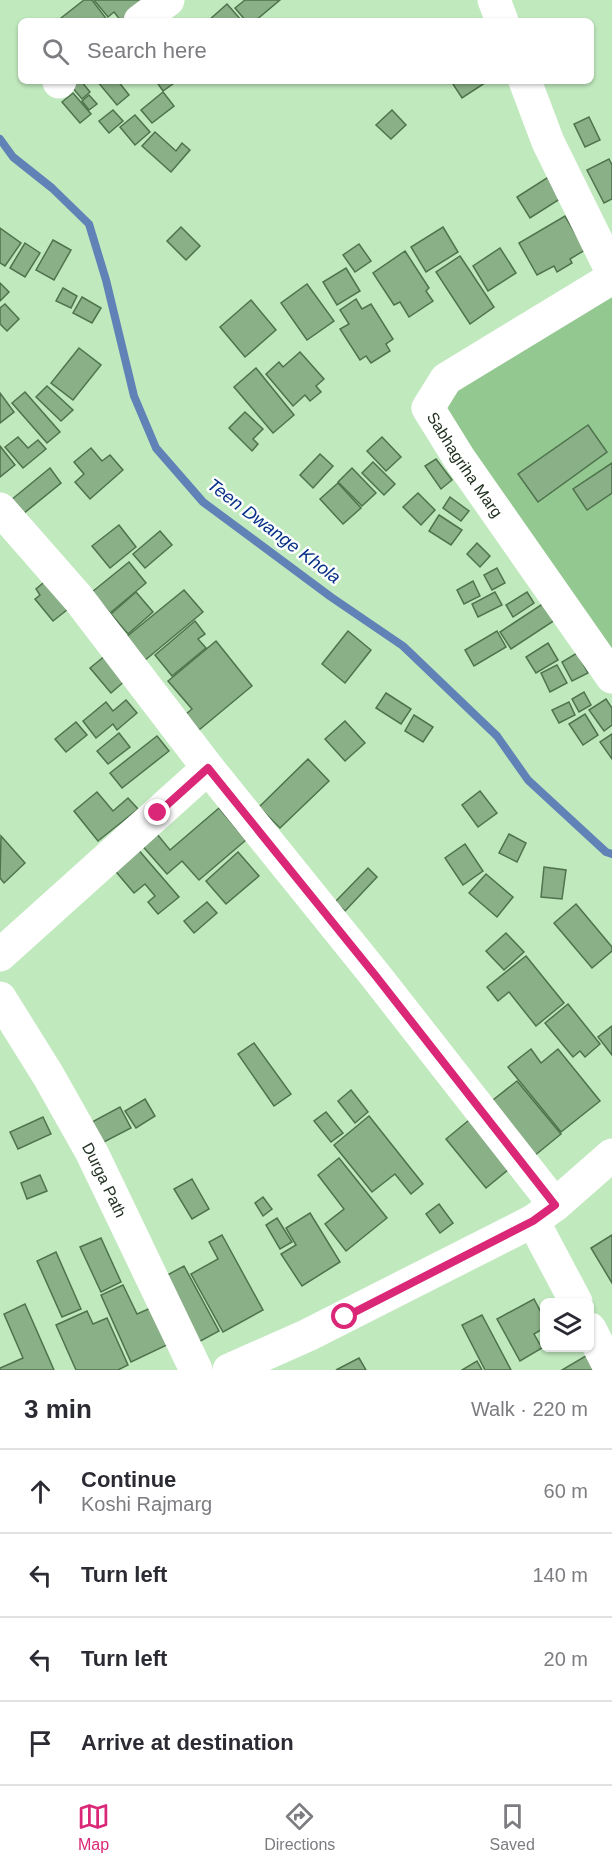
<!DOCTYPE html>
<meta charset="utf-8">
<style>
:root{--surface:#fff;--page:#f7f7f7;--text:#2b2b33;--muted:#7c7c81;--line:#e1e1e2;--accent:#db2777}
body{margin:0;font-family:Helvetica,sans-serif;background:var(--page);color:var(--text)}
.controls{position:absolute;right:18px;bottom:18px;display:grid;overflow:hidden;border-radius:9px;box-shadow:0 2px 4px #0004}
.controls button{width:54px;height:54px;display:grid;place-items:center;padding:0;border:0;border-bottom:2px solid var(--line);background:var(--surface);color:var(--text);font:30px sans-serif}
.stop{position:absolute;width:18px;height:18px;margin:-14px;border:4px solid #db2777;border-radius:50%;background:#fff}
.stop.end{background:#db2777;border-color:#fff;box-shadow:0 2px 6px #0008}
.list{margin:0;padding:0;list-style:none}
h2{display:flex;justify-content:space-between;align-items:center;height:78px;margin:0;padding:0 24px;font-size:26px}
h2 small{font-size:20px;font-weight:400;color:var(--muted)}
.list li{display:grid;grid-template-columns:39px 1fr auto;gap:18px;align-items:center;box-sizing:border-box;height:84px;padding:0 24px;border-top:2px solid var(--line)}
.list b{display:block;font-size:22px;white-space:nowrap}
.list p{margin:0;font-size:20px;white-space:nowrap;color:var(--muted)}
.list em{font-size:20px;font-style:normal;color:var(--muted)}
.icon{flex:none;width:33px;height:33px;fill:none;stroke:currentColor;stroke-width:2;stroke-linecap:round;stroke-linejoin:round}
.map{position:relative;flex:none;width:612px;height:1370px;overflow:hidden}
.search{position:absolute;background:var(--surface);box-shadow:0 2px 4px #0004;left:18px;right:18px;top:18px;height:66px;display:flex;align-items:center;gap:15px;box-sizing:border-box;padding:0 21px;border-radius:9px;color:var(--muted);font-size:22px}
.sheet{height:414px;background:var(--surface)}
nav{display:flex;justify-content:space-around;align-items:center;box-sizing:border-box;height:84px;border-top:2px solid var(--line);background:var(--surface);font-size:16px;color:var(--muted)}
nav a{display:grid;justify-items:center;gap:3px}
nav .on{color:var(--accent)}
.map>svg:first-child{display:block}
</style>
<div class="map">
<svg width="612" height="1370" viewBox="0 0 612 1370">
<rect width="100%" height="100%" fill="#c1e9be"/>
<!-- green -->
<path fill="#93c890" d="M612,278V677L428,408Z"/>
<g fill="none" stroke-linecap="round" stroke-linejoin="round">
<!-- stream -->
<path stroke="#6082b6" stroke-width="8" d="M0,139L13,157L52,188L89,224L106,280L134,396L156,448L203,502L331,597L403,646L497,736L528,780L606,852L612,854"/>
</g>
<!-- building -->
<g fill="#8ab087" stroke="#4f734d" stroke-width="1.5">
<path d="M84,0H92L108,21H64L61,18Z"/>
<path d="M94,0H141L143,3L121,21L114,12L108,17Z"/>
<path d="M245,0H280L255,21H246L235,8Z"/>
<path d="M227,4L242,21H208Z"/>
<path d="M79,81H81L90,92L82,99L72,87Z"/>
<path d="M97,81H118L129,95L117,105Z"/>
<path d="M156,81H177L163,91Z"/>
<path d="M451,81H488L462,98Z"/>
<path d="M163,92L174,106L152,123L141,110Z"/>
<path d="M73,93L91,114L80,123L62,102Z"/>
<path d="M89,95L97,104L89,110L82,101Z"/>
<path d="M113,110L123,121L109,133L99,121Z"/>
<path d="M392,110L406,125L391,139L376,125Z"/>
<path d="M135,115L150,132L135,145L120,127Z"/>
<path d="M589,117L600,140L585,147L574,124Z"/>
<path d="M155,132L176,151L182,143L190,150L171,172L142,146Z"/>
<path d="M609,159L612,165V199L604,203L587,170Z"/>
<path d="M550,176L563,197L530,218L517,197Z"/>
<path d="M565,216L585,250L570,259L572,263L557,272L554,266L537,275L519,243Z"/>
<path d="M181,227L200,246L186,260L167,241Z"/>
<path d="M443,227L458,252L426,272L411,247Z"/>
<path d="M0,228L21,243L5,266L0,263Z"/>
<path d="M53,240L71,250L54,280L36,270Z"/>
<path d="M25,243L40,253L25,277L10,268Z"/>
<path d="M359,244L371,261L355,272L343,255Z"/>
<path d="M500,248L516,273L488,291L473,266Z"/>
<path d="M405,251L429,288L426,291L433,301L409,317L400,302L394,305L373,273Z"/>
<path d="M460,256L494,307L470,324L436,272Z"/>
<path d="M346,268L360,291L337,305L323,282Z"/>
<path d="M0,283L9,292L0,301Z"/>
<path d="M307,284L334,321L307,340L281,303Z"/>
<path d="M63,288L77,296L71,308L56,301Z"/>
<path d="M82,297L101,308L92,323L73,313Z"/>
<path d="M356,299L362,309L371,304L393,339L386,344L390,351L371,363L366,356L360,360L340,329L349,324L340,310Z"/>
<path d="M251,300L276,330L245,357L220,327Z"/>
<path d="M5,304L19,319L7,331L0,324V308Z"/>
<path d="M79,348L101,365L73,400L51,383Z"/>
<path d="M300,352L324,379L316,386L321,392L310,401L305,395L293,406L266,374L279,362L283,367Z"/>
<path d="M256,368L294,415L273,433L234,387Z"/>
<path d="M47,386L73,410L61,421L36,397Z"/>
<path d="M25,392L60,432L47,443L12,403Z"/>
<path d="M0,393L14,412L0,423Z"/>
<path d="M245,412L263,429L253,439L258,444L252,451L229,428Z"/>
<path d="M588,425L607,452L538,502L518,474Z"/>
<path d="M18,437L28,448L38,440L46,449L23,468L5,447Z"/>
<path d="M382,437L401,457L386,471L367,451Z"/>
<path d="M0,446L15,465L0,477Z"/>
<path d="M91,448L102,461L110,455L123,470L90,499L75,482L84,474L74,462Z"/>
<path d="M320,454L333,466L313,488L300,475Z"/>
<path d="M436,459L452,480L441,489L425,466Z"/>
<path d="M373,462L395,484L384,495L362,473Z"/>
<path d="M612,463V493L587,510L573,489Z"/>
<path d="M50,468L61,483L23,514L11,500Z"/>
<path d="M352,468L376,493L362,506L338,482Z"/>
<path d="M338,483L361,508L343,524L320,499Z"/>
<path d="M418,493L435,510L421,525L403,507Z"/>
<path d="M450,497L469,511L461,521L443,508Z"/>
<path d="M439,515L462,530L451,545L429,531Z"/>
<path d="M119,525L136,547L110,568L92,546Z"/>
<path d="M160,531L172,545L145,568L133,554Z"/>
<path d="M477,543L490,556L480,567L467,554Z"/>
<path d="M129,562L146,583L110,613L92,592Z"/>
<path d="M497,568L505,583L492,590L484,575Z"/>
<path d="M49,578L72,606L53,621L35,599L40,595L36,589Z"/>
<path d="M473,581L480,596L464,604L457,590Z"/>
<path d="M184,590L203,612L144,661L125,638Z"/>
<path d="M136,592L153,612L128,634L111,614Z"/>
<path d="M495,592L502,605L478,617L472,604Z"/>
<path d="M527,592L534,603L513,617L506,605Z"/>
<path d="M544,603L555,620L511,649L500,632Z"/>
<path d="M195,621L205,634L198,639L206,648L172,676L155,655Z"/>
<path d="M348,631L371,650L345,683L322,664Z"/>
<path d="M497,631L506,647L474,666L465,650Z"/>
<path d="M216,641L252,686L199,730L186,714L192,709L168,681Z"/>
<path d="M548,643L558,660L536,673L526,657Z"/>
<path d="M577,653L588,673L572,681L562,662Z"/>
<path d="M106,655L127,679L111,693L90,668Z"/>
<path d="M557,665L567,683L550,692L541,673Z"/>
<path d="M584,692L591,705L579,712L572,699Z"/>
<path d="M386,693L411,709L401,724L376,708Z"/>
<path d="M606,699L612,708V725L604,731L589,710Z"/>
<path d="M126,700L137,713L117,730L113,724L96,738L83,721L106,702L113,711Z"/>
<path d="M569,702L575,715L559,723L552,710Z"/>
<path d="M585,714L598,735L583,745L569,724Z"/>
<path d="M414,715L433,727L423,742L405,731Z"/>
<path d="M345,721L365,743L345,761L325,739Z"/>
<path d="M76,722L87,735L66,752L55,739Z"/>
<path d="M119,733L130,747L108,764L97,751Z"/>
<path d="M612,734V759L600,742Z"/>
<path d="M157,736L169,751L122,788L110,773Z"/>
<path d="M308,759L329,781L280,828L259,807Z"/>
<path d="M480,791L497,813L478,827L462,805Z"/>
<path d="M97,792L113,811L128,798L138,809L98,841L74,811Z"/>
<path d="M219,808L246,840L199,880L182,861L167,874L139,842L153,829L170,850Z"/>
<path d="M509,834L526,843L517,862L499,853Z"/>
<path d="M1,836L25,863L4,883L0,878Z"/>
<path d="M465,844L483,871L463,885L445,858Z"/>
<path d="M136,847L179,897L158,914L148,902L155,896L145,884L134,893L112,867Z"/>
<path d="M238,852L259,876L226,904L206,881Z"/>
<path d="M544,867L566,870L562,899L541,897Z"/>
<path d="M368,868L377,877L345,911L335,902Z"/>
<path d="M486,874L513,897L497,917L469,893Z"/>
<path d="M207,902L217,913L194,933L184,921Z"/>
<path d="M576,904L612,947V951L592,968L554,923Z"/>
<path d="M506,933L524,952L504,970L486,951Z"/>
<path d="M526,956L564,1003L536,1026L509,992L498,1001L487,987Z"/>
<path d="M568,1004L600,1044L585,1057L580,1051L573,1057L545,1023Z"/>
<path d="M612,1026V1055L598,1037Z"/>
<path d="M254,1043L291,1094L274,1106L238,1054Z"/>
<path d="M531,1049L541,1063L558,1049L600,1101L561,1132L508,1067Z"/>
<path d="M517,1081L561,1134L528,1161L484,1107Z"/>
<path d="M351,1090L368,1112L355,1123L338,1101Z"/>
<path d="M145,1099L155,1116L136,1128L125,1111Z"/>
<path d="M120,1107L131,1128L102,1143L92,1122Z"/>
<path d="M326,1112L343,1133L331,1142L314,1121Z"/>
<path d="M369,1116L423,1184L411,1194L395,1174L372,1192L334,1145Z"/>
<path d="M474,1116L514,1165L486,1188L446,1139Z"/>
<path d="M43,1117L51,1134L18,1149L10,1132Z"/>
<path d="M339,1158L387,1218L346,1251L325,1224L344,1209L318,1175Z"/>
<path d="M40,1175L47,1191L27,1199L21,1183Z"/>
<path d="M192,1179L209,1209L192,1219L174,1189Z"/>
<path d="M263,1197L272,1209L263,1216L255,1203Z"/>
<path d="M439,1204L453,1223L440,1233L426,1214Z"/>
<path d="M310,1213L340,1262L302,1286L281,1254L296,1245L286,1228Z"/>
<path d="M277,1218L292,1242L280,1249L266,1225Z"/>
<path d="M222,1235L263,1310L223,1332L191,1274L218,1259L209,1242Z"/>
<path d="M612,1235V1283L591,1248Z"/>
<path d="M101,1238L121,1282L101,1292L80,1247Z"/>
<path d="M56,1252L81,1309L62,1317L37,1261Z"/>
<path d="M184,1266L219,1331L195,1344L160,1279Z"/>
<path d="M123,1285L137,1314L153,1307L169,1344L131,1362L101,1295Z"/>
<path d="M534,1299L544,1318V1328L534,1334L542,1348L520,1361L497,1319Z"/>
<path d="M25,1304L54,1370H0V1368L23,1358L4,1314Z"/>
<path d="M87,1311L93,1324L107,1318L128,1365L118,1370H76L56,1325Z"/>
<path d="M482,1315L511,1370H485L462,1325Z"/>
<path d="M589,1354L598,1370H562Z"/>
<path d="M359,1358L366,1370H336Z"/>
<path d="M477,1361L482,1370H462Z"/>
</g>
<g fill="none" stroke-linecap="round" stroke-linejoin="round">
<!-- minor -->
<g stroke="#fff" stroke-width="33">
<path d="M494,0L502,21"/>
<path d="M140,21L168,0"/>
<path d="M525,81L548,142L612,272"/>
<path d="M59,82L60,81"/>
<path id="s1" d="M612,278L446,379L428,408L459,458L612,677"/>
<path d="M0,509L78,598L208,768L375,975L555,1205"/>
<path d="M0,955L208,768"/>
<path id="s2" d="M0,998L48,1075L92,1153L196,1370"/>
<path d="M533,1221L576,1302"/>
<path d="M590,1329L611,1370"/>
</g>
<!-- major -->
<path stroke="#fff" stroke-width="33" d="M229,1370L308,1335L533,1221L555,1205L612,1155"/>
</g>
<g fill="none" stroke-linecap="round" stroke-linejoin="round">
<!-- route -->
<path stroke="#db2777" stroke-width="8" d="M158,813L208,768L375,975L555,1205L533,1221L345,1317"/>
</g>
<g text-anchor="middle" stroke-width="5" stroke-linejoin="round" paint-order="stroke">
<!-- street labels -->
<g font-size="16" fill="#223222" stroke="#fafefa">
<text dy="6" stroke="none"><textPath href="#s1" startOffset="296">Sabhagriha Marg</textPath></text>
<text dy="6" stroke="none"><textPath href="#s2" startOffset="210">Durga Path</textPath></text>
</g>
<!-- water labels -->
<g font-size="18" font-style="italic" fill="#072d88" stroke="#fafefa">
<text transform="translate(274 531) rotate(37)" y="6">Teen Dwange Khola</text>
</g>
</g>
</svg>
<div class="controls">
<button><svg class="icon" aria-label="layers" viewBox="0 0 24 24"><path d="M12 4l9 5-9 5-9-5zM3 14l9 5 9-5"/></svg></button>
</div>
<div class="stop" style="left:345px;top:1317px"></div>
<div class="stop end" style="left:158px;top:813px"></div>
<div class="search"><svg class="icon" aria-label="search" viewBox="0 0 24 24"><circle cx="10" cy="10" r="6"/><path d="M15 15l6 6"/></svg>Search here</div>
</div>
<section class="sheet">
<h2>3 min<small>Walk · 220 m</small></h2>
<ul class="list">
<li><svg class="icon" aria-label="ahead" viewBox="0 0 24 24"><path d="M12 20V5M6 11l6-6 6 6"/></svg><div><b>Continue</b><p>Koshi Rajmarg</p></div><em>60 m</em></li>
<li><svg class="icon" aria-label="left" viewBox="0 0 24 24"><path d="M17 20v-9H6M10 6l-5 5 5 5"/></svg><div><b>Turn left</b></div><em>140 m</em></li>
<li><svg class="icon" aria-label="left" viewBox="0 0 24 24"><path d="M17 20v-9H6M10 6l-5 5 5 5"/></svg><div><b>Turn left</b></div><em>20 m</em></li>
<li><svg class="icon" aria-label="arrive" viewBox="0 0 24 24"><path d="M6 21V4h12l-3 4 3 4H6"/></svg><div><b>Arrive at destination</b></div></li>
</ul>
</section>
<nav>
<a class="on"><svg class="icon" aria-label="map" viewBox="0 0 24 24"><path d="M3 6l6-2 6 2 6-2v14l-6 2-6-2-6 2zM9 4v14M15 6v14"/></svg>Map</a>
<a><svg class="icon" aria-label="directions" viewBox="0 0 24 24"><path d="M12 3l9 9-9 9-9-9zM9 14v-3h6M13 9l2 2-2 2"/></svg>Directions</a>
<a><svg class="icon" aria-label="saved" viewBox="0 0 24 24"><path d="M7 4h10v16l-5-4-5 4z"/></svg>Saved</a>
</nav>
